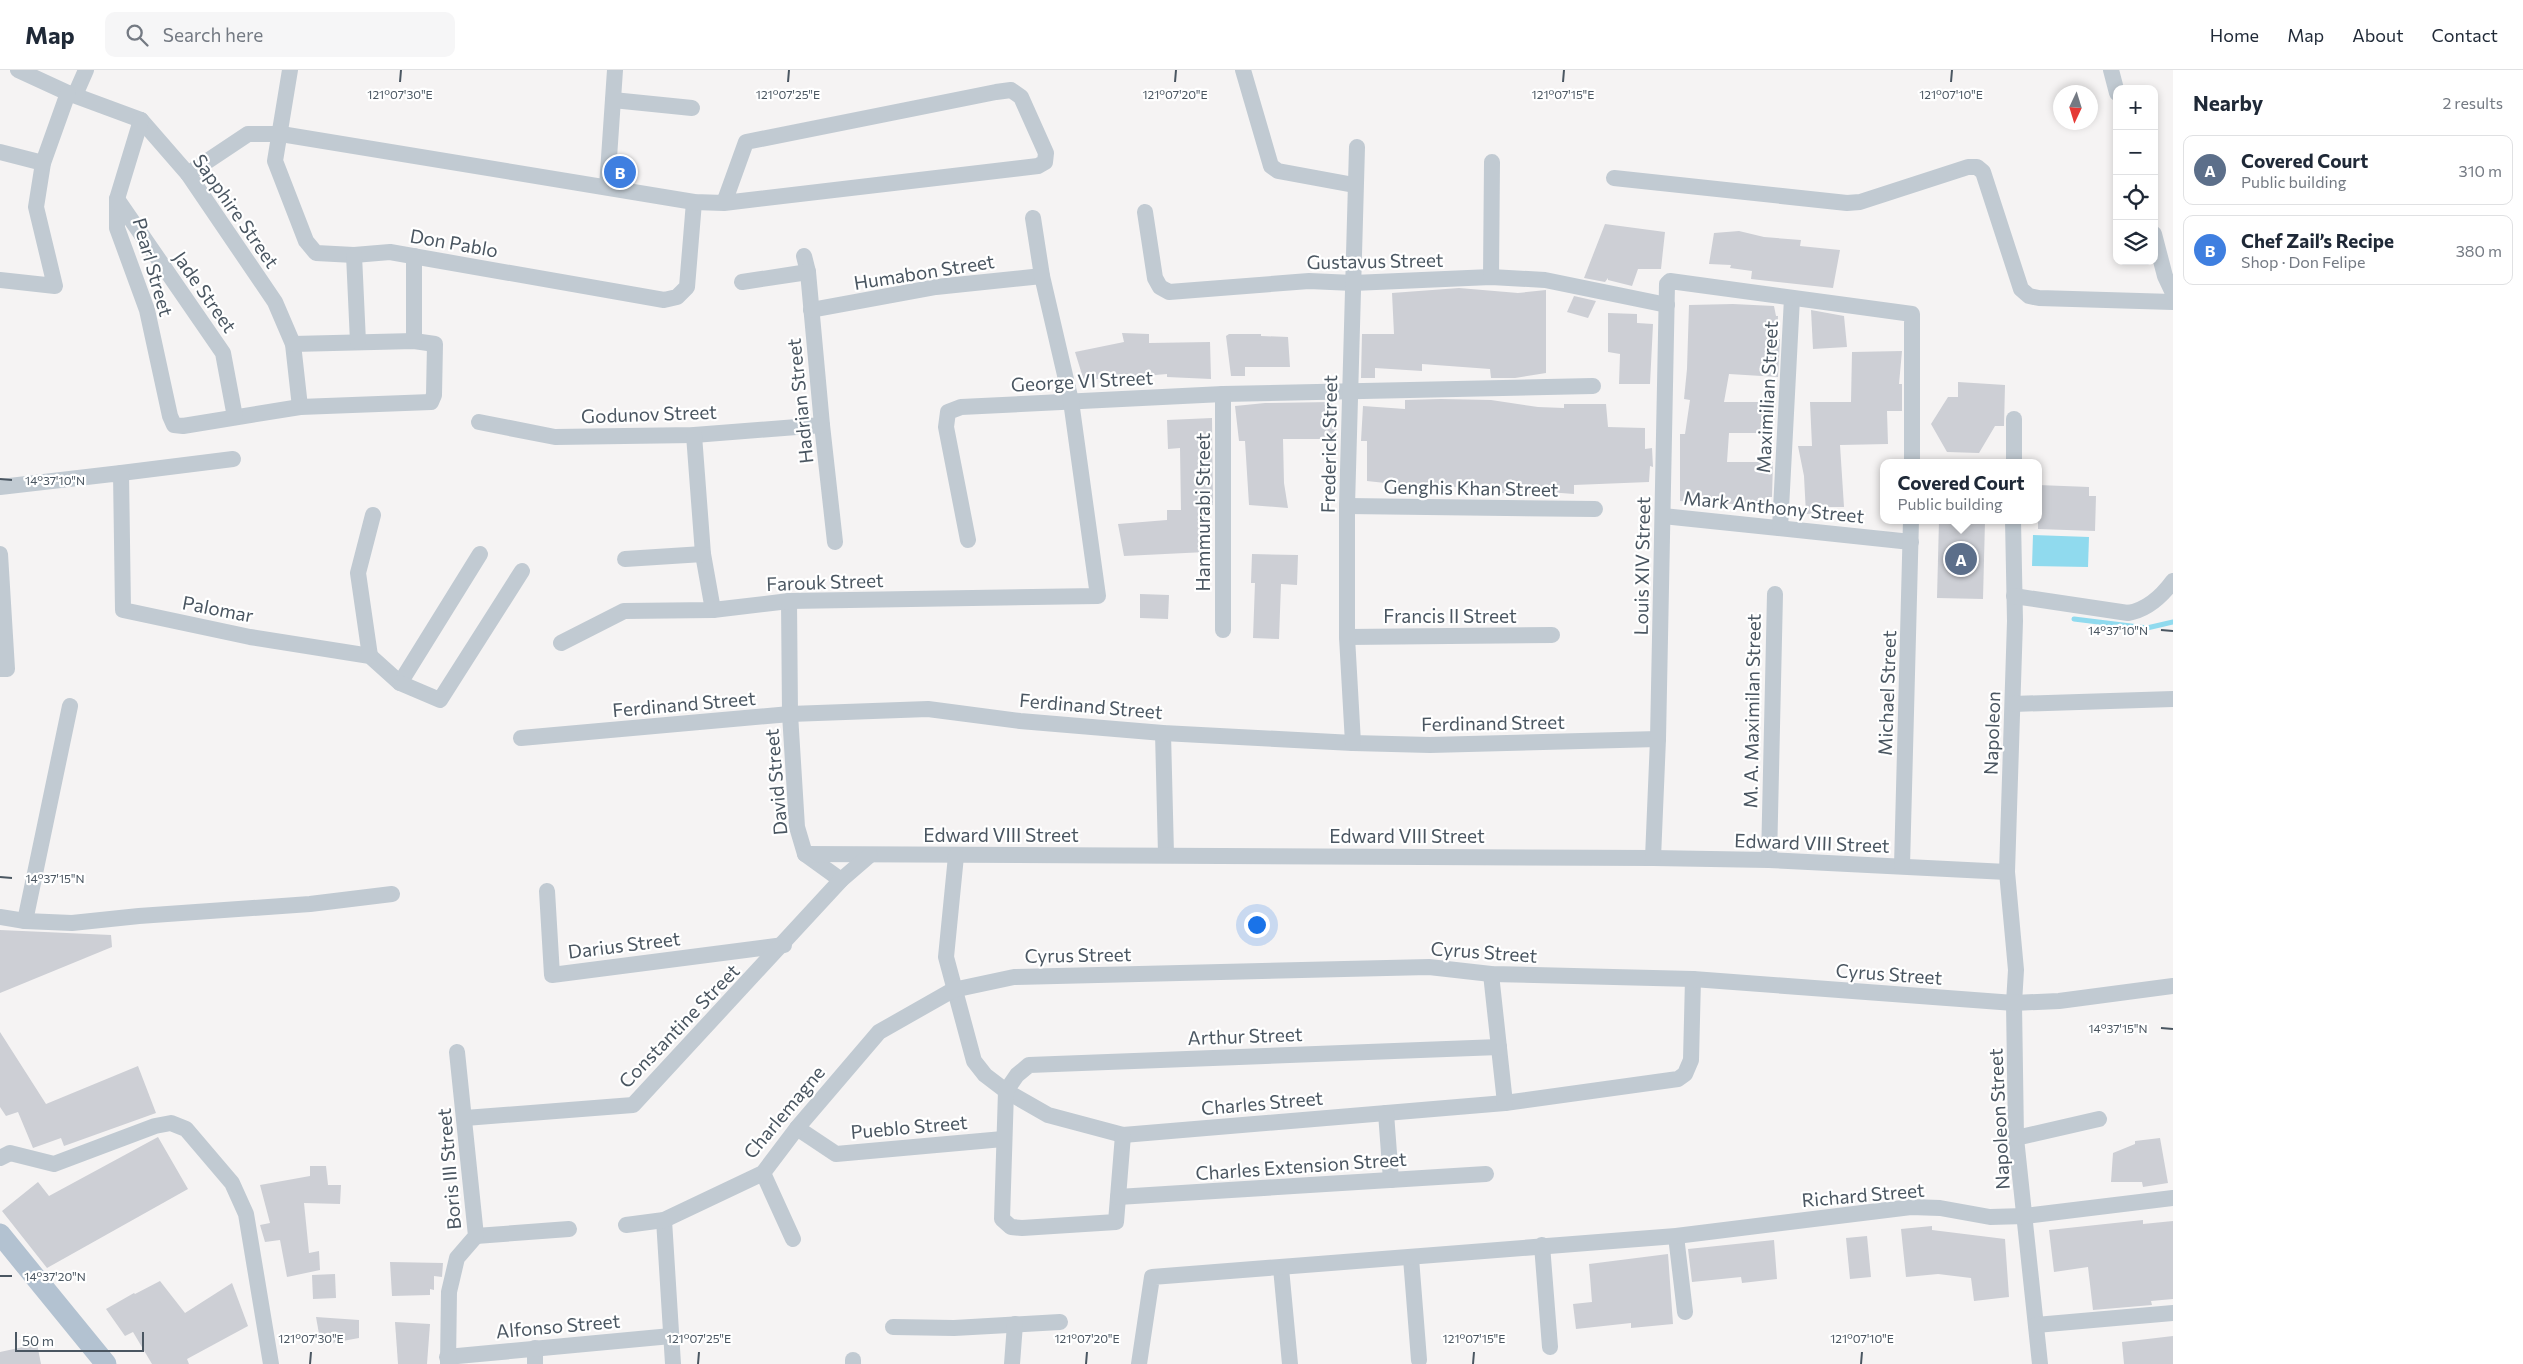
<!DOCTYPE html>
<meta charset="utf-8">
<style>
:root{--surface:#fff;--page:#f6f6f7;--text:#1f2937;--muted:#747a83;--line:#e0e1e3;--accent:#b45309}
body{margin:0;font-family:Commissioner,sans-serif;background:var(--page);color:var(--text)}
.controls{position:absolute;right:15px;top:15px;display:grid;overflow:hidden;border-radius:10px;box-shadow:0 2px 8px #0003}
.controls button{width:45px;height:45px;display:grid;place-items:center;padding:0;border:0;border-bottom:1px solid var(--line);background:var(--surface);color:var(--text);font:25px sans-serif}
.compass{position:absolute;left:2053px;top:15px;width:45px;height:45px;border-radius:50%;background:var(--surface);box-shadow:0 2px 8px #0003;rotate:184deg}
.scale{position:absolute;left:15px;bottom:12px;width:129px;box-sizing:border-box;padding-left:5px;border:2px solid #4a5661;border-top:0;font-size:14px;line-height:18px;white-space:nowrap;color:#4a5661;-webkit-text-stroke:4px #fff;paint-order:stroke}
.you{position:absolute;left:1256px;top:854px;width:18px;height:18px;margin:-12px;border:4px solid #fff;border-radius:50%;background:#1a73e8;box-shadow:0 0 0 8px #1a73e833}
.badge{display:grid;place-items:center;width:32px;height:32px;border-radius:50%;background:var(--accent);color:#fff;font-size:16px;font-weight:700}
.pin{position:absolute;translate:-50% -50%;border:2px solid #fff;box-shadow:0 1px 5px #0006}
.popup{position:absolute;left:1880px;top:389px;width:162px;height:65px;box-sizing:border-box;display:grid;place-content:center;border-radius:10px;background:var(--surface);filter:drop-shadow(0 1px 4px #0005);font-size:16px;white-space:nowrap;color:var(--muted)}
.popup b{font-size:19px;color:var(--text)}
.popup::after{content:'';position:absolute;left:50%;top:100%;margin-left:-10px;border:10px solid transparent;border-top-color:var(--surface)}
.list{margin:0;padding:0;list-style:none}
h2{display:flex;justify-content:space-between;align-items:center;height:65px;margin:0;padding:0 20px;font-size:21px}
h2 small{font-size:16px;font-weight:400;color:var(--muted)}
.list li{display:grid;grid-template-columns:32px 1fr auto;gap:15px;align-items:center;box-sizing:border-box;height:70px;margin:0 10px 10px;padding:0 10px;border:1px solid var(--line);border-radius:10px}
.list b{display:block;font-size:19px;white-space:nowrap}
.list p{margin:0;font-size:16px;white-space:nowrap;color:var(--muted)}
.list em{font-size:16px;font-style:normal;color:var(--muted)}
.icon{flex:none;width:28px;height:28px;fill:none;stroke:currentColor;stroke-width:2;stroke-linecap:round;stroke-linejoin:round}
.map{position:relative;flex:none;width:2173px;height:1294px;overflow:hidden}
header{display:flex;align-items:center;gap:30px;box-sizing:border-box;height:70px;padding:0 25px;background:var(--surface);border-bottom:1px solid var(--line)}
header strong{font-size:24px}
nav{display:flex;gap:28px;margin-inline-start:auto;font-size:18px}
.search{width:350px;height:45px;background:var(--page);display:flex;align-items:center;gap:12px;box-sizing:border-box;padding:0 18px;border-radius:10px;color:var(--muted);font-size:19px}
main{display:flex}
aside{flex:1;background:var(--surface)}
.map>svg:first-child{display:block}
</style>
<header>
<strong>Map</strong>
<div class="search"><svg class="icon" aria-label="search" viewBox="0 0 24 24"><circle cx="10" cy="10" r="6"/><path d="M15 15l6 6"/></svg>Search here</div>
<nav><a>Home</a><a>Map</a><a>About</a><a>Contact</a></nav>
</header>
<main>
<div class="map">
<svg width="2173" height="1294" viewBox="0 0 2173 1294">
<rect width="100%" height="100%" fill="#f5f3f3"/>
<!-- water -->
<path fill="#90daee" d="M2033,465L2089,467L2088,497L2032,496Z"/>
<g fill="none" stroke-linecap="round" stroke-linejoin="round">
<!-- stream -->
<path stroke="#90daee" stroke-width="5" d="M2074,549L2147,558L2173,552"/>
</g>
<!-- building -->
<g fill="#cdcfd5">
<path d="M1605,154L1665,162L1661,199H1638L1632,216L1608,210V208L1605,212L1584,208Z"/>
<path d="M1739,161L1764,167L1801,170L1800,176L1840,180L1833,218L1751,209L1752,201L1730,198L1731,195L1709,194L1714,163Z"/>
<path d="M1459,218L1518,223L1546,220V303L1515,308H1491L1490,299L1422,294V301L1375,298V308H1361L1362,264H1394L1392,223Z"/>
<path d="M1574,226L1596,231L1588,248L1567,242Z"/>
<path d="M1733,234L1774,236L1776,246H1778L1777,269H1780L1778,307L1729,304L1724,332H1776L1773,363H1729L1727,392H1773L1772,427H1767L1768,436L1680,431V364H1685L1690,330L1684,329L1687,299L1689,235Z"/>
<path d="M1811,240L1844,246L1847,277L1813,279Z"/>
<path d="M1608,243L1637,244V253L1653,254L1650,314H1619L1620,284L1608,282Z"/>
<path d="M1122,263L1149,264V273L1210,272L1211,309L1167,307V304L1132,307L1131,304L1084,311L1075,282L1124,272Z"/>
<path d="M1229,264H1261V266L1288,267L1290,297H1245V306H1231L1226,266Z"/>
<path d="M1902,281L1899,314H1902V341H1887L1888,374L1840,375L1844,437H1823L1822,443L1806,444L1804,406L1798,376H1812L1810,332H1851L1852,282Z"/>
<path d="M1958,312L2005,315L2004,356H1995L1979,383L1947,382L1931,354L1948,327H1958Z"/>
<path d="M1441,329L1491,330L1538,337L1564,338V334H1606L1608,357L1645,358V379L1652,378L1653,397L1650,396L1649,412L1574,415V424L1535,421V425L1501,423V419L1431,416V418L1367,411V371H1361L1363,336L1405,339V330Z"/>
<path d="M1332,332L1338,369H1283L1284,413L1288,438L1249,435L1245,371H1239L1235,336L1265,333Z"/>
<path d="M1212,348L1213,435H1205L1206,482L1124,486L1118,454L1167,450V440H1181L1180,378L1168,379L1167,350Z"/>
<path d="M2038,415L2089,417V426H2096L2095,461L2038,459Z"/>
<path d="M1939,450L1985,451L1983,529L1937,528Z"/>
<path d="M1252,484L1298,485L1297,515L1281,514L1279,569L1253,568L1255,513H1251Z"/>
<path d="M1140,524L1169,525L1168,549L1140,548Z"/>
<path d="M0,860L111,865L112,877L0,923Z"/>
<path d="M0,962L46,1034L138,996L156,1043L64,1076L61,1068L33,1078L18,1042L6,1046L0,1037Z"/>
<path d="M158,1067L188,1119L47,1198L2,1141L38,1112L49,1126Z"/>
<path d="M2160,1068L2168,1113L2143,1117L2142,1112H2111L2113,1083L2135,1074V1071Z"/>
<path d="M310,1096H326L328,1115H341L340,1134L304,1133L309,1183L319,1181L320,1200L287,1207L280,1170L265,1172L260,1155L270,1153L260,1115L310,1106Z"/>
<path d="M2143,1150V1154L2173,1151V1229L2151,1231L2152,1235L2093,1240L2088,1197L2054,1202L2049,1160Z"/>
<path d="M1932,1156V1160L2005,1169L2009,1227L1974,1231L1971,1208L1938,1204L1906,1207L1901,1159Z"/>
<path d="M1867,1166L1871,1207L1850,1209L1846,1168Z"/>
<path d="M1774,1170L1777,1209L1742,1213L1741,1207L1692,1212L1688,1179Z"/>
<path d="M1668,1184L1673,1254L1631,1258V1253L1576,1259L1573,1234L1592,1232L1589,1194Z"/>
<path d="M390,1192L443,1193L442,1207L434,1206V1220L430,1219V1225L392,1226Z"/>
<path d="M335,1204L336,1228L313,1229L312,1205Z"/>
<path d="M160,1211L185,1243L232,1213L248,1256L187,1289L189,1294H152L133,1262L125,1266L106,1239L134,1223L135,1224Z"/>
<path d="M316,1247L359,1250V1268L321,1275Z"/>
<path d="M395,1252L430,1254L427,1294H398Z"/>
<path d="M2173,1266V1294H2124L2122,1272Z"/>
<path d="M37,1274L41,1294H0V1282Z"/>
</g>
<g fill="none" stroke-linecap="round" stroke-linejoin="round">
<!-- minor -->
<g stroke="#c1cad2" stroke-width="16">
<path d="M18,0L68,23L141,50L188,104L275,232L293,274L300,337"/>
<path d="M290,0L275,91L306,171L316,183L354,185L390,182L664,230L677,227L687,217L694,132"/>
<path d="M1243,0L1271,96L1278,101L1354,115"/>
<path d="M2111,0L2117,23"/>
<path d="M75,25L86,0"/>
<path d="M613,30L692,38"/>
<path d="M141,50L117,129V158L147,240L170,346L174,355L183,356L300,337L431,332L434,325L435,274L414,271L293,274"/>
<path d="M0,82L43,93"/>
<path d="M188,104L248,64H281L694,132L724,133L1038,96L1045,92L1046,83L1021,27L1011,20L996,22L746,72L724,133"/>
<path d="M1614,108L1847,133L1860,132L1968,97H1977L1983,102L2021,219L2029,226L2039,228L2173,232"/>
<path d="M607,117L615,0"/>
<path d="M117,129L223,283L235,347"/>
<path d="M1145,142L1155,208L1160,217L1169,222L1309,211L1353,213L1491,207L1545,210L1667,235"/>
<path d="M2154,164L2165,206L2173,223"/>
<path d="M354,185L358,272"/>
<path d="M414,186V271"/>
<path d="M804,186L808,202L822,355L835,472"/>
<path d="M1491,207L1492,92"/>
<path d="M0,210L55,216L36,137L43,93L68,23"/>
<path d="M742,212L808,202"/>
<path d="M811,240L936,217L1042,206"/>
<path d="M479,352L555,367L694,365L822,355"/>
<path d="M694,365L703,484L713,540"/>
<path d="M2014,393V349"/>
<path d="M121,403L233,389"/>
<path d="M0,417L121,403L123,540L250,567L370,586L400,613L480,484"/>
<path d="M1347,436L1595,439"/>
<path d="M1663,446L1911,472"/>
<path d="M2013,450L2015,551L2007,802L2016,900L2014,933L2016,1068L2040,1294"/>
<path d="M1780,458L1792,228"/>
<path d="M968,470L946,357L948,342L961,337L1223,324L1593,316"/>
<path d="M0,484L7,599H0"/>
<path d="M625,489L703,484"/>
<path d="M2014,526L2128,543C2147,540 2162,526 2173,511"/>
<path d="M789,531L790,644L797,757L805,784L841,810"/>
<path d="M1223,560V324"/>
<path d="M1347,567L1552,565"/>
<path d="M561,573L624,541L713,540L789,531L1098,526L1071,331L1042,206L1033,148"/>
<path d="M370,586L358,503L373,445"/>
<path d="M400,613L440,630L522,501"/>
<path d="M2013,634L2173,629"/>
<path d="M1163,663L1166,784"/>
<path d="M521,668L790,644L928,639L1020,651L1163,663L1353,673L1430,675L1658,669"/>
<path d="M1353,673L1347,567V436L1357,77"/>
<path d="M805,784L1653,788L1769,790L2007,802"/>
<path d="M956,786L946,887L974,991L985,1005L1006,1021L1048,1045L1123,1065L1505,1033L1678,1009L1685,1004L1691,990L1693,909"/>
<path d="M1653,788L1658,669L1667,214L1670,211L1912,244V393"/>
<path d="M1769,790L1775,524"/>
<path d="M1902,796L1911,450"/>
<path d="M547,821L552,905L784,875"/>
<path d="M0,847L25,851L72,853L139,846L310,834L392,824"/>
<path d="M25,851L70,636"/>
<path d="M1491,904L1505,1033"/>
<path d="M1386,1043L1391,1110"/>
<path d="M465,1048L633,1035L841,810L870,785"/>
<path d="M797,1058L836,1084L1003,1069"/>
<path d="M1123,1065L1116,1152L1022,1158L1011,1157L1002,1149L1006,1021L1017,1005L1029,995L1499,977"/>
<path d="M2016,1068L2099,1049"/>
<path d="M0,1088L10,1083L54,1094L155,1056L171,1053L186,1059L232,1113L246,1144L271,1294"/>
<path d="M763,1103L793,1169"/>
<path d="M1118,1127L1486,1104"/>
<path d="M664,1150L673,1294"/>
<path d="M626,1155L664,1150L763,1103L797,1058L879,962L953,920L1014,907L1429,897L1491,904L1693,909L2014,933L2059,931L2173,916"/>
<path d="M476,1166L569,1159"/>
<path d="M1676,1166L1685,1242"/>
<path d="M1542,1175L1550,1277"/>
<path d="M1411,1188L1419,1290"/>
<path d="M1281,1198L1290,1294"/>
<path d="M2036,1255L2173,1243"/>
<path d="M893,1257L954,1258L1060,1252"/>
<path d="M535,1278V1294"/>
<path d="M447,1287L671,1266"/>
<path d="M853,1290V1294"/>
<path d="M448,1294L449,1222L457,1188L476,1166L457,982"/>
<path d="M1012,1294L1015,1254"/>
<path d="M1139,1294L1152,1207L1676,1166L1911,1137L1940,1138L1990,1147L2025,1146L2173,1128"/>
</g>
<!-- major -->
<path stroke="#b3c2d1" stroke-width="21" d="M0,1164L106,1294"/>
</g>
<!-- ticks -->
<path fill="none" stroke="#4a5661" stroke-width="2" d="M400,12L401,0M788,12L789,0M1175,12L1176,0M1563,12L1564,0M1951,12L1952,0M0,409L12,410M2161,560L2173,561M0,807L12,808M2161,958L2173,959M0,1206H12M310,1294L311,1282M698,1294L699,1282M1086,1294L1087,1282M1473,1294L1474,1282M1861,1294L1862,1282"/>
<g text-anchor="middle" stroke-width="4.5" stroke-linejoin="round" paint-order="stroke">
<!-- street labels -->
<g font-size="19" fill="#4a5661" stroke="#fff">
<text transform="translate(236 141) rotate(55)" y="7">Sapphire Street</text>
<text transform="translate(454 173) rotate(10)" y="7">Don Pablo</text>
<text transform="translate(1375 191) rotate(-1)" y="7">Gustavus Street</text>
<text transform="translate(153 197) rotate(74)" y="7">Pearl Street</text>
<text transform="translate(924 202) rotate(-9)" y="7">Humabon Street</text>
<text transform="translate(205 222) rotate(55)" y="7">Jade Street</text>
<text transform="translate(1082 311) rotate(-3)" y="7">George VI Street</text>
<text transform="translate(1767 327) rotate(-87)" y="7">Maximilian Street</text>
<text transform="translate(800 331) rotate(-96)" y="7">Hadrian Street</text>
<text transform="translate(649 344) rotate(-2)" y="7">Godunov Street</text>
<text transform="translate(1329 374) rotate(-89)" y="7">Frederick Street</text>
<text transform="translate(1471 418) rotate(1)" y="7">Genghis Khan Street</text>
<text transform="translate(1774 437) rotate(6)" y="7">Mark Anthony Street</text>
<text transform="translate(1203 442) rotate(-90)" y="7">Hammurabi Street</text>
<text transform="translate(1642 496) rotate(-89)" y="7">Louis XIV Street</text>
<text transform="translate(825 512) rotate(-2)" y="7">Farouk Street</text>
<text transform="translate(218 539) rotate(11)" y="7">Palomar</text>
<text x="1450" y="553">Francis II Street</text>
<text transform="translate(1887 623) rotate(-88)" y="7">Michael Street</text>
<text transform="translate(684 634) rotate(-5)" y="7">Ferdinand Street</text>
<text transform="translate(1091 636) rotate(5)" y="7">Ferdinand Street</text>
<text transform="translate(1752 641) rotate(-89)" y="7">M. A. Maximilan Street</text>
<text transform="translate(1493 653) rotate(-1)" y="7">Ferdinand Street</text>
<text transform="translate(1992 663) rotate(-88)" y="7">Napoleon</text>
<text transform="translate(776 712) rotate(-95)" y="7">David Street</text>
<text x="1001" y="772">Edward VIII Street</text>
<text x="1407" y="773">Edward VIII Street</text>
<text transform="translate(1812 773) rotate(2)" y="7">Edward VIII Street</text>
<text transform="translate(624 875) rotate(-7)" y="7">Darius Street</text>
<text transform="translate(1484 882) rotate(4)" y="7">Cyrus Street</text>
<text transform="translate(1078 885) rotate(-1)" y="7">Cyrus Street</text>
<text transform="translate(1889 904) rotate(4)" y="7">Cyrus Street</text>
<text transform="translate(679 956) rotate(-46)" y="7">Constantine Street</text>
<text transform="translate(1245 966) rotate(-2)" y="7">Arthur Street</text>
<text transform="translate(1262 1033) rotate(-5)" y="7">Charles Street</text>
<text transform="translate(784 1042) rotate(-50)" y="7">Charlemagne</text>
<text transform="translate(1999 1049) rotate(-93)" y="7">Napoleon Street</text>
<text transform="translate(909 1057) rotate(-5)" y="7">Pueblo Street</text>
<text transform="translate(1301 1096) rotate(-4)" y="7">Charles Extension Street</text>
<text transform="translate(449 1099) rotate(-95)" y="7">Boris III Street</text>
<text transform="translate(1863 1125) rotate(-5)" y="7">Richard Street</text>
<text transform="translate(558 1256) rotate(-5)" y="7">Alfonso Street</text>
</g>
</g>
<g font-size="12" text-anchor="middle" fill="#4a5661" stroke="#fff" stroke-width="4.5" stroke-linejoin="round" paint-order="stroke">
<text x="400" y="29">121°07'30"E</text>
<text x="788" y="29">121°07'25"E</text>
<text x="1175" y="29">121°07'20"E</text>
<text x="1951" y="29">121°07'10"E</text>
<text x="1563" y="29">121°07'15"E</text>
<text x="55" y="415">14°37'10"N</text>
<text x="2118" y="565">14°37'10"N</text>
<text x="55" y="813">14°37'15"N</text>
<text x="2118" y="963">14°37'15"N</text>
<text x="55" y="1211">14°37'20"N</text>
<text x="311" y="1273">121°07'30"E</text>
<text x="699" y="1273">121°07'25"E</text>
<text x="1087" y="1273">121°07'20"E</text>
<text x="1474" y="1273">121°07'15"E</text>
<text x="1862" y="1273">121°07'10"E</text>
</g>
</svg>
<div class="controls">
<button>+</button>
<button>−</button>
<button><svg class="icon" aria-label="locate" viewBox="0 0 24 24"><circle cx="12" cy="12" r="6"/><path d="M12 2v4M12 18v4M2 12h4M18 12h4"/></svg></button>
<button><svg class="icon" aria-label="layers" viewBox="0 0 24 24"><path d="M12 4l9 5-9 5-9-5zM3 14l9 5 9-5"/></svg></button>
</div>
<svg class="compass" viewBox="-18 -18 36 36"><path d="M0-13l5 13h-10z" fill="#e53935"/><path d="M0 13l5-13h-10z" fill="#747a83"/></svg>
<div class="scale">50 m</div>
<div class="you"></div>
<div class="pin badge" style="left:1961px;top:489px;background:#5c6f8a">A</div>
<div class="popup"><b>Covered Court</b>Public building</div>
<div class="pin badge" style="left:620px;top:102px;background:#3f7fe0">B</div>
</div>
<aside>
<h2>Nearby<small>2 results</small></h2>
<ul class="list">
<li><span class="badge" style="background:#5c6f8a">A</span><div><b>Covered Court</b><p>Public building</p></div><em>310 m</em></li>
<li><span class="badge" style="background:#3f7fe0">B</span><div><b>Chef Zail’s Recipe</b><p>Shop · Don Felipe</p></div><em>380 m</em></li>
</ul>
</aside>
</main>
